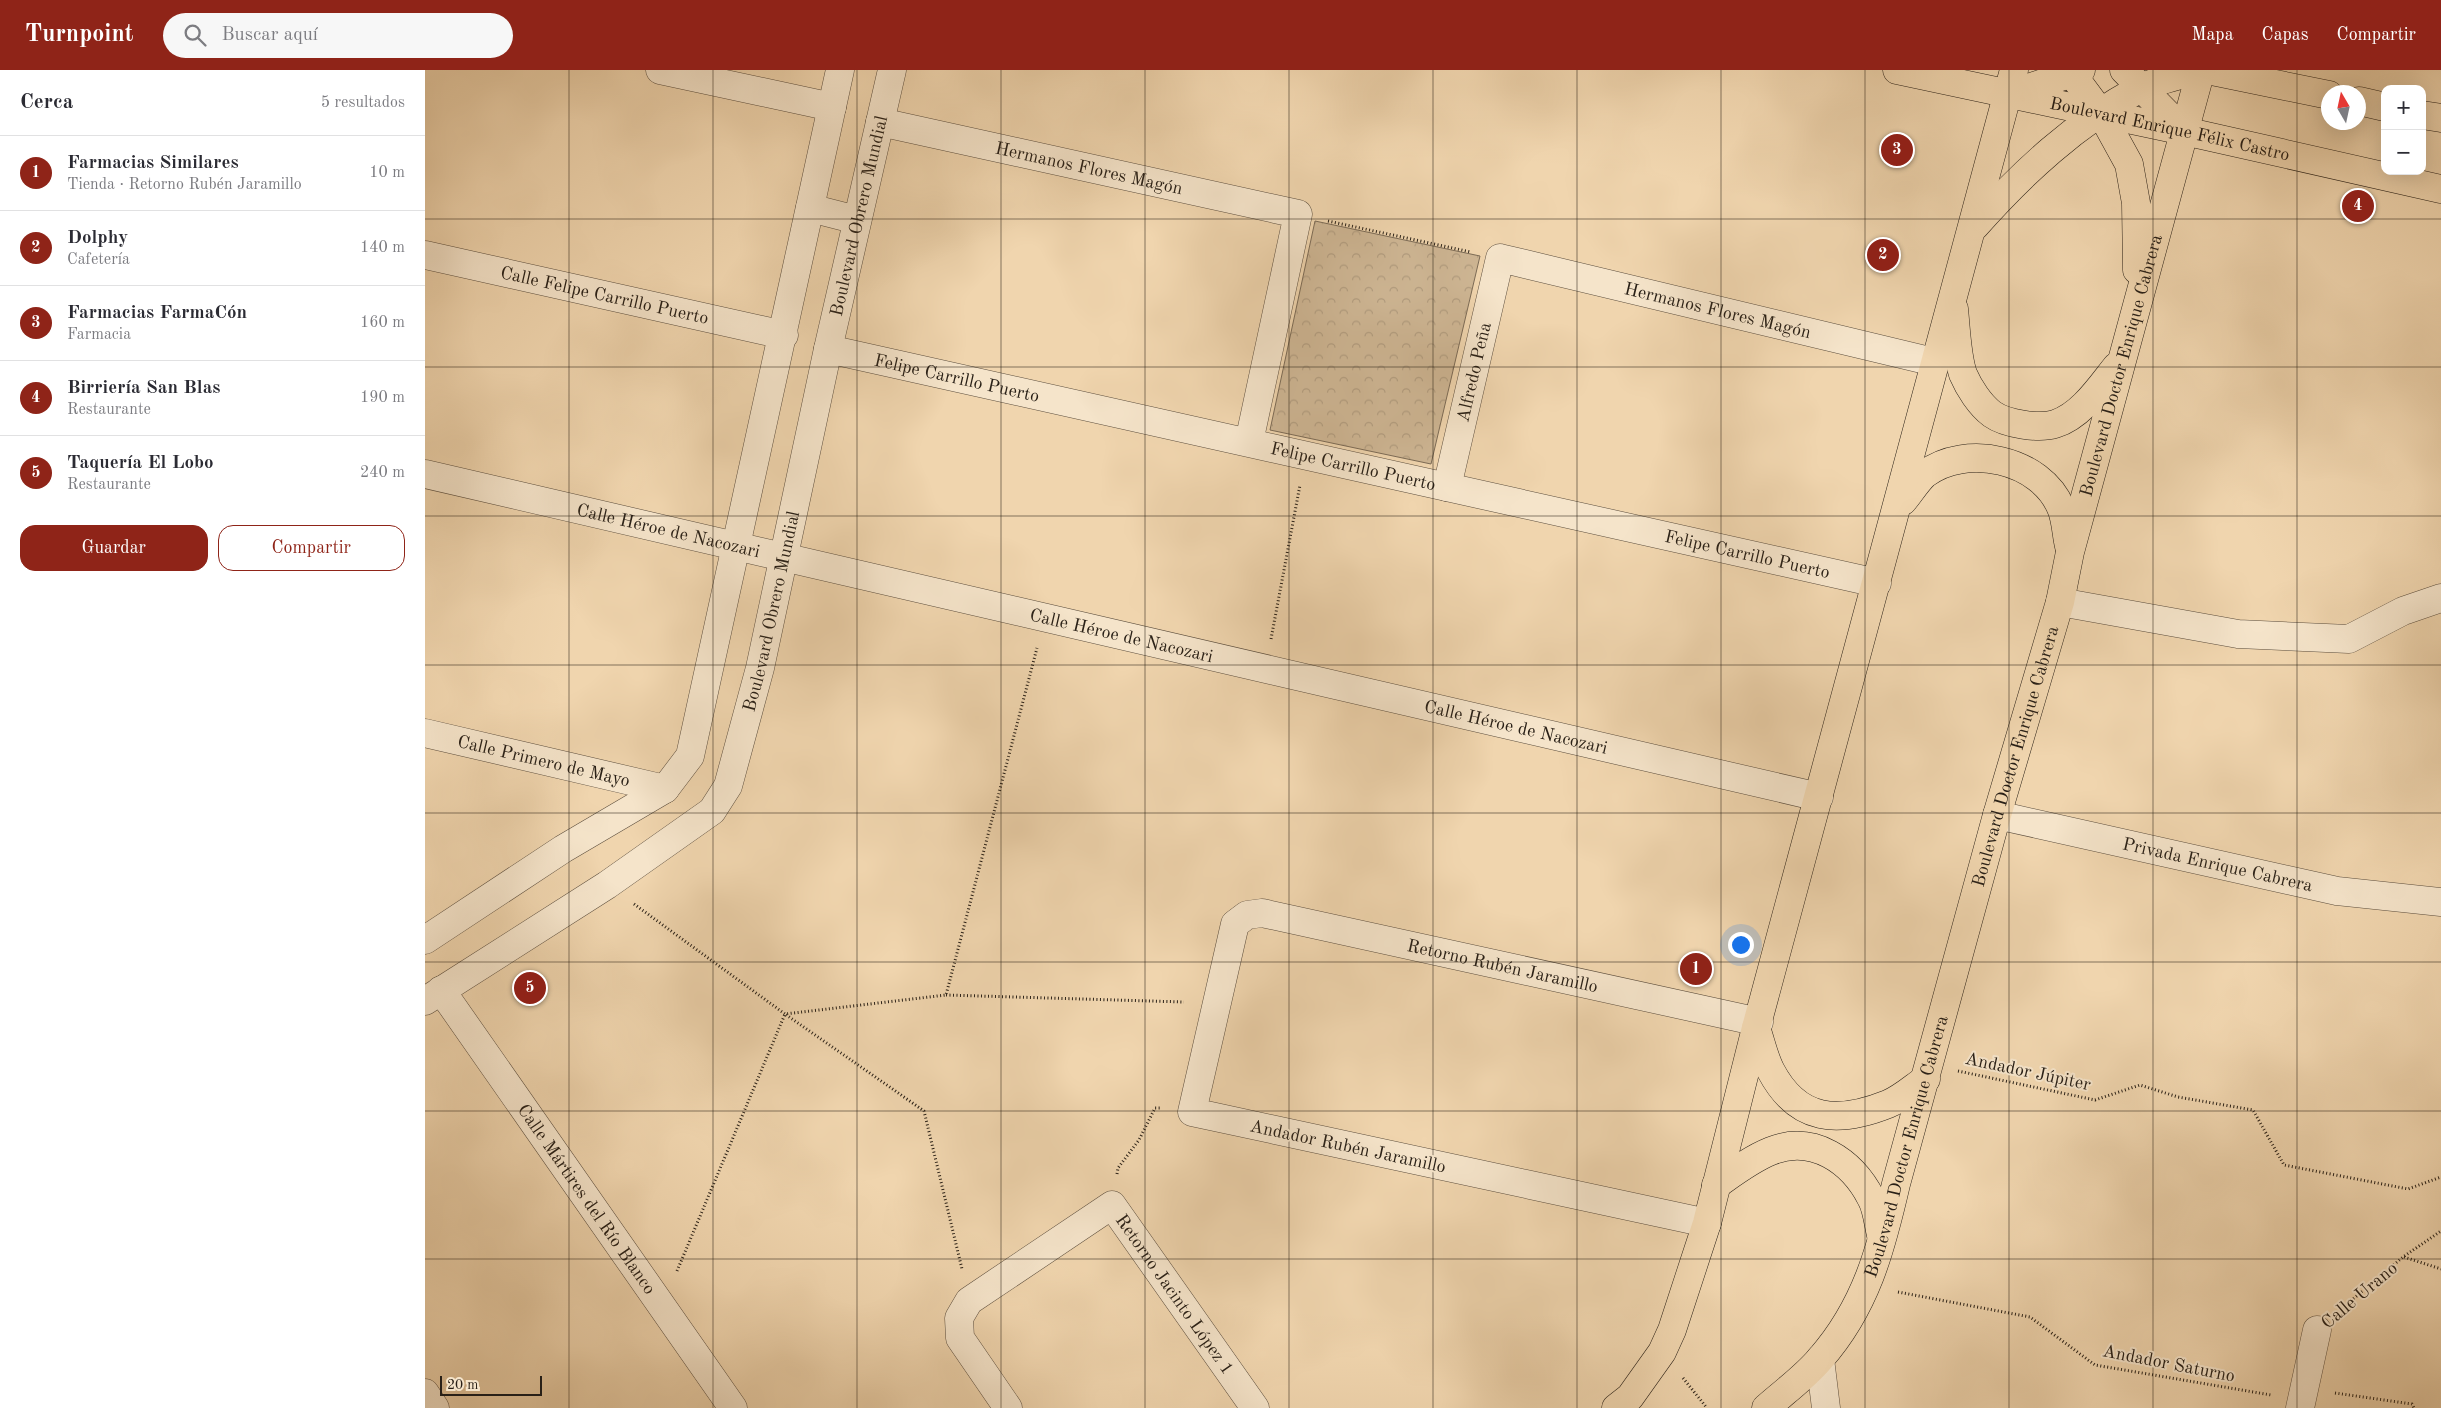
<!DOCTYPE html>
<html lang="es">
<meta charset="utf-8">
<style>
:root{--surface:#fff;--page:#f7f7f7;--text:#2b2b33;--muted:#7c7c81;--line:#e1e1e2;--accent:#8f2418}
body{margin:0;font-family:"Old Standard TT",serif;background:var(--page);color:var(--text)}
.controls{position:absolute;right:15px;top:15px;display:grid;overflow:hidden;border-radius:10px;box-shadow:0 5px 20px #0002}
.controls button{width:45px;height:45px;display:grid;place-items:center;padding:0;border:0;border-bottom:1px solid var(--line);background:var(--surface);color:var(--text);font:25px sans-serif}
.compass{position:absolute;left:1896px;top:15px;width:45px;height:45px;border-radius:50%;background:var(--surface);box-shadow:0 5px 20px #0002;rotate:351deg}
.scale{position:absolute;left:15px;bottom:12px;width:102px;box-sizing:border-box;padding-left:5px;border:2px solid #292017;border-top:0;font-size:14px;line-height:18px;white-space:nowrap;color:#292017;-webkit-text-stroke:4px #f5e4ca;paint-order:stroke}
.you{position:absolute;left:1315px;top:874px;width:18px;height:18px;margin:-12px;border:4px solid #fff;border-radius:50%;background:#1a73e8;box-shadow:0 0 0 8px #1a73e833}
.badge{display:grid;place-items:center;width:32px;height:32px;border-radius:50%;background:var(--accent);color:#fff;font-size:16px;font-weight:700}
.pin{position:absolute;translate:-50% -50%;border:2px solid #fff;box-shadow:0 1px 5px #0006}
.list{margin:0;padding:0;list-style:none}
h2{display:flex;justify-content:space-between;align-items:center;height:65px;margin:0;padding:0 20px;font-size:21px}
h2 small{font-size:16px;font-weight:400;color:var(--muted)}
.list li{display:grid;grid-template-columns:32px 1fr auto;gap:15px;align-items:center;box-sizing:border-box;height:75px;padding:0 20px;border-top:1px solid var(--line)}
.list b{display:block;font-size:19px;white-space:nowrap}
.list p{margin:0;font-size:16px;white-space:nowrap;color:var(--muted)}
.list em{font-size:16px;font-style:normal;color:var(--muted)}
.actions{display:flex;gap:10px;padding:15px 20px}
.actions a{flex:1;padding:11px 0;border:1px solid var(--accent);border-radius:15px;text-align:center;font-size:18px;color:var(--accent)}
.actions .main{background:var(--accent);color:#fff}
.icon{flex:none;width:28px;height:28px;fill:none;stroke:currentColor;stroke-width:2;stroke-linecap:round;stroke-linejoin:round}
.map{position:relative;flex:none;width:2016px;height:1338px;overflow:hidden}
header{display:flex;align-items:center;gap:30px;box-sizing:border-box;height:70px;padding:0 25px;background:var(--accent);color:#fff}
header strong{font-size:24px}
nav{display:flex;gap:28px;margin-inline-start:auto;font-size:18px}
.search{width:350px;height:45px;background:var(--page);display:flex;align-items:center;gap:12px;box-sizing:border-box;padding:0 18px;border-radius:28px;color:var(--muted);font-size:19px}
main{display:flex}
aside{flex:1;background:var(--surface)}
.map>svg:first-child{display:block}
</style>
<header>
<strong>Turnpoint</strong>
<div class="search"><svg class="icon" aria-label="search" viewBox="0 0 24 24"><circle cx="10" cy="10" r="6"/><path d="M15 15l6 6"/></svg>Buscar aquí</div>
<nav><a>Mapa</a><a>Capas</a><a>Compartir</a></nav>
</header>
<main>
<aside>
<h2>Cerca<small>5 resultados</small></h2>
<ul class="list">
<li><span class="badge">1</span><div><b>Farmacias Similares</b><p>Tienda · Retorno Rubén Jaramillo</p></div><em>10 m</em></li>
<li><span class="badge">2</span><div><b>Dolphy</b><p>Cafetería</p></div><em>140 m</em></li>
<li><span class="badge">3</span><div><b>Farmacias FarmaCón</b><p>Farmacia</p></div><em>160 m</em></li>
<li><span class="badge">4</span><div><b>Birriería San Blas</b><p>Restaurante</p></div><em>190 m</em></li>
<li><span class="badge">5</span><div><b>Taquería El Lobo</b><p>Restaurante</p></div><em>240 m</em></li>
</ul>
<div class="actions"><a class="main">Guardar</a><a>Compartir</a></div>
</aside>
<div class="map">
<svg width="2016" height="1338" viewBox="0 0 2016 1338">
<defs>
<pattern id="park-crowns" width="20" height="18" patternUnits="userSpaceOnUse" patternTransform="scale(1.25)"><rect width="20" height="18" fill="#ceb694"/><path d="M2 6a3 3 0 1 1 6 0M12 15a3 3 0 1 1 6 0" fill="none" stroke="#b19c7f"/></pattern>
</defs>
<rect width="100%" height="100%" fill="#f0d5ae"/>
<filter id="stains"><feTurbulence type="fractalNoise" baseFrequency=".004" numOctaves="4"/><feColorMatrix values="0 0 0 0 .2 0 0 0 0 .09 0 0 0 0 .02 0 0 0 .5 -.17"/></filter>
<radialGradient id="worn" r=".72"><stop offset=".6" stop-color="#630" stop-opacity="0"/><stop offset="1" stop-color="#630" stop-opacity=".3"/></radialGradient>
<!-- park -->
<path fill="url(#park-crowns)" stroke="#7c6b56" d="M890,151L1055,186L1006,394L845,360Z"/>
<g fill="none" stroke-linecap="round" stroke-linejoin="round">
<defs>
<g id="minor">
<path d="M235,0L407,37"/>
<path id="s1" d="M455,52L873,144L824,372"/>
<path d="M385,138L432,150"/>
<path id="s2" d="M0,185L359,265"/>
<path id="s3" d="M403,279L1452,513"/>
<path id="s4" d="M0,404L1394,727"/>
<path id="s5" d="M1022,417L1075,188L1509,292"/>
<path d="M1635,532L1813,564L1924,569L1978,541L2016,528"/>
<path id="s6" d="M0,663L240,719"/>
<path id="s7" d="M1572,745L1912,821L2016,832"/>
<path d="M0,870L138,779L240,719L265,686L415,0"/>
<path id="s8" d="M16,920L308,1338"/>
<path id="s9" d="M0,931L182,815L287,741L303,716L335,598L403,279L467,0"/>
<path id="s10" d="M1282,1153L767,1042L810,854L822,845L837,843L1334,952"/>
<path d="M1395,1289L1401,1338"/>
<path d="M0,1323L10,1338"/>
<path id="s11" d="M583,1338L535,1268L534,1248L544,1231L687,1135L830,1338"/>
<path d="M1875,1338L1892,1260"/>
</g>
<g id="major">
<path id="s12" d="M1472,0L1759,61L2016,119"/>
<path d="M1644,0L1676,43L1704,94L1711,133L1712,200"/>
<path d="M1699,0L1759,61"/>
<path d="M1782,0L1904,25"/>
<path d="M1586,24L1656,0"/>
<path d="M1934,31L1960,37"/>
<path d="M1997,45L2016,48"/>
<path d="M1550,156C1598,102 1650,54 1714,19C1731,10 1754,6 1772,0"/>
<path d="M1529,239C1531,258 1532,287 1538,304C1544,318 1555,335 1567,344C1581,354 1614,359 1630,354C1656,346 1675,317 1691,297"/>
<path d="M1478,431C1485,423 1492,411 1500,404C1541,373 1616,389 1636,438C1641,449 1641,464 1644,476"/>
<path d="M1331,958C1336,972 1339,988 1346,1001C1373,1052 1413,1054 1463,1034C1476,1029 1489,1017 1501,1009"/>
<path d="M1291,1115C1308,1103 1326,1089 1346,1081C1388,1064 1427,1091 1446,1128C1452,1138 1453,1153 1456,1165"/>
<path d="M1191,1338L1205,1327L1237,1282L1247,1260L1282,1153L1331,958L1589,0"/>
<path id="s13" d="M1341,1338C1359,1322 1380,1307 1395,1289C1441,1237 1456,1179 1471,1114L1572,745L1635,532L1645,482L1776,0"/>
</g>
</defs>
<!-- minor casing -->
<use href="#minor" stroke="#5b4d3d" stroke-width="29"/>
<!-- major casing -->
<use href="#major" stroke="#292017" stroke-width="29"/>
<!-- path -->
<g stroke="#292017" stroke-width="3" stroke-dasharray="1 2.5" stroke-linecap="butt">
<path d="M903,151L1046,182"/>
<path d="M846,569L875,415"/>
<path d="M209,834L360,944L521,925L612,578"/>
<path d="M521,925L759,932"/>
<path d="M1533,1001L1670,1030L1715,1015L1753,1027L1828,1040L1859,1095L1983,1119L2016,1107"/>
<path d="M692,1104L693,1098L714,1070L730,1038H736"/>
<path d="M1979,1187L2016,1199"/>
<path d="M252,1201L360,944L499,1041L537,1199"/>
<path d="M1473,1222L1605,1247L1670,1295L1846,1325"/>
<path d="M1915,1240L1978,1187L2016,1161"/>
<path d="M1258,1308L1282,1338"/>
<path d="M1910,1323L1987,1334L1989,1338"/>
</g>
<!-- minor -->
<use href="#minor" stroke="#f5e4ca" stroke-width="28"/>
<!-- major -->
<use href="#major" stroke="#f0d5ae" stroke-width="28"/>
</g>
<!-- grid -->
<path fill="none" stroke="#292017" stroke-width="1" stroke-opacity="0.55" d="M144,0V1338M288,0V1338M432,0V1338M576,0V1338M720,0V1338M864,0V1338M1008,0V1338M1152,0V1338M1296,0V1338M1440,0V1338M1584,0V1338M1728,0V1338M1872,0V1338M0,149H2016M0,297H2016M0,446H2016M0,595H2016M0,743H2016M0,892H2016M0,1041H2016M0,1189H2016"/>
<g text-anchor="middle" stroke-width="4" stroke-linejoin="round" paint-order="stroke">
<!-- street labels -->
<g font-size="18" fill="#292017" stroke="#f5e4ca">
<text dy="6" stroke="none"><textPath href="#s12" startOffset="279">Boulevard Enrique Félix Castro</textPath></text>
<text dy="6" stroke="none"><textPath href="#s1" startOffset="214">Hermanos Flores Magón</textPath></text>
<text dy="6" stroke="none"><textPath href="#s9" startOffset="959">Boulevard Obrero Mundial</textPath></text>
<text dy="6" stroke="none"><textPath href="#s2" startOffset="184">Calle Felipe Carrillo Puerto</textPath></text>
<text dy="6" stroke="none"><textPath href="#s5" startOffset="459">Hermanos Flores Magón</textPath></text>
<text dy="6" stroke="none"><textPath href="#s13" startOffset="1115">Boulevard Doctor Enrique Cabrera</textPath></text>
<text dy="6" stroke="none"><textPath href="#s5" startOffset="118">Alfredo Peña</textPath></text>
<text dy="6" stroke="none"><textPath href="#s3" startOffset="132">Felipe Carrillo Puerto</textPath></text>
<text dy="6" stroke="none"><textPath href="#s3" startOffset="538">Felipe Carrillo Puerto</textPath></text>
<text dy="6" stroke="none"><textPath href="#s4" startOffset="250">Calle Héroe de Nacozari</textPath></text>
<text dy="6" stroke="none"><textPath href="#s3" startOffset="942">Felipe Carrillo Puerto</textPath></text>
<text dy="6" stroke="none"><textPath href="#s9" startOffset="554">Boulevard Obrero Mundial</textPath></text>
<text dy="6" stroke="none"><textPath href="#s4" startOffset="715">Calle Héroe de Nacozari</textPath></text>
<text dy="6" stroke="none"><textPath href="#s4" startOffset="1120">Calle Héroe de Nacozari</textPath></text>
<text dy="6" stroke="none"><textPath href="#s13" startOffset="710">Boulevard Doctor Enrique Cabrera</textPath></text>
<text dy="6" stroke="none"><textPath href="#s6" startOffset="122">Calle Primero de Mayo</textPath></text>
<text dy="6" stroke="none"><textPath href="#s7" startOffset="226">Privada Enrique Cabrera</textPath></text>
<text dy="6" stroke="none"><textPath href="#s10" startOffset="996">Retorno Rubén Jaramillo</textPath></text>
<text transform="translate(1603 1001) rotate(12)" y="6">Andador Júpiter</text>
<text transform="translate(923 1076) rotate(12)" y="6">Andador Rubén Jaramillo</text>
<text dy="6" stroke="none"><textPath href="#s13" startOffset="305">Boulevard Doctor Enrique Cabrera</textPath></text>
<text dy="6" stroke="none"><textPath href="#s8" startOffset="255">Calle Mártires del Río Blanco</textPath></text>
<text dy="6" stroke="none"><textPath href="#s11" startOffset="406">Retorno Jacinto López 1</textPath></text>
<text transform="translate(1934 1225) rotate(-40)" y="6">Calle Urano</text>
<text transform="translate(1744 1293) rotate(11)" y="6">Andador Saturno</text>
</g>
</g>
<rect width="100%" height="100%" filter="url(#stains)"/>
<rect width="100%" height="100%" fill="url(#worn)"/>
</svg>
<div class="controls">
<button>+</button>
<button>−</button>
</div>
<svg class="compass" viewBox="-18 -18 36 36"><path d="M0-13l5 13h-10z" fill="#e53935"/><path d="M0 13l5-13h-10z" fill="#7c7c81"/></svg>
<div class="scale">20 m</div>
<div class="you"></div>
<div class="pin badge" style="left:1271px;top:899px">1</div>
<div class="pin badge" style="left:1458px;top:185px">2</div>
<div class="pin badge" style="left:1472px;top:80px">3</div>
<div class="pin badge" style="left:1933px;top:136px">4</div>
<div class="pin badge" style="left:105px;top:918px">5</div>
</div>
</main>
